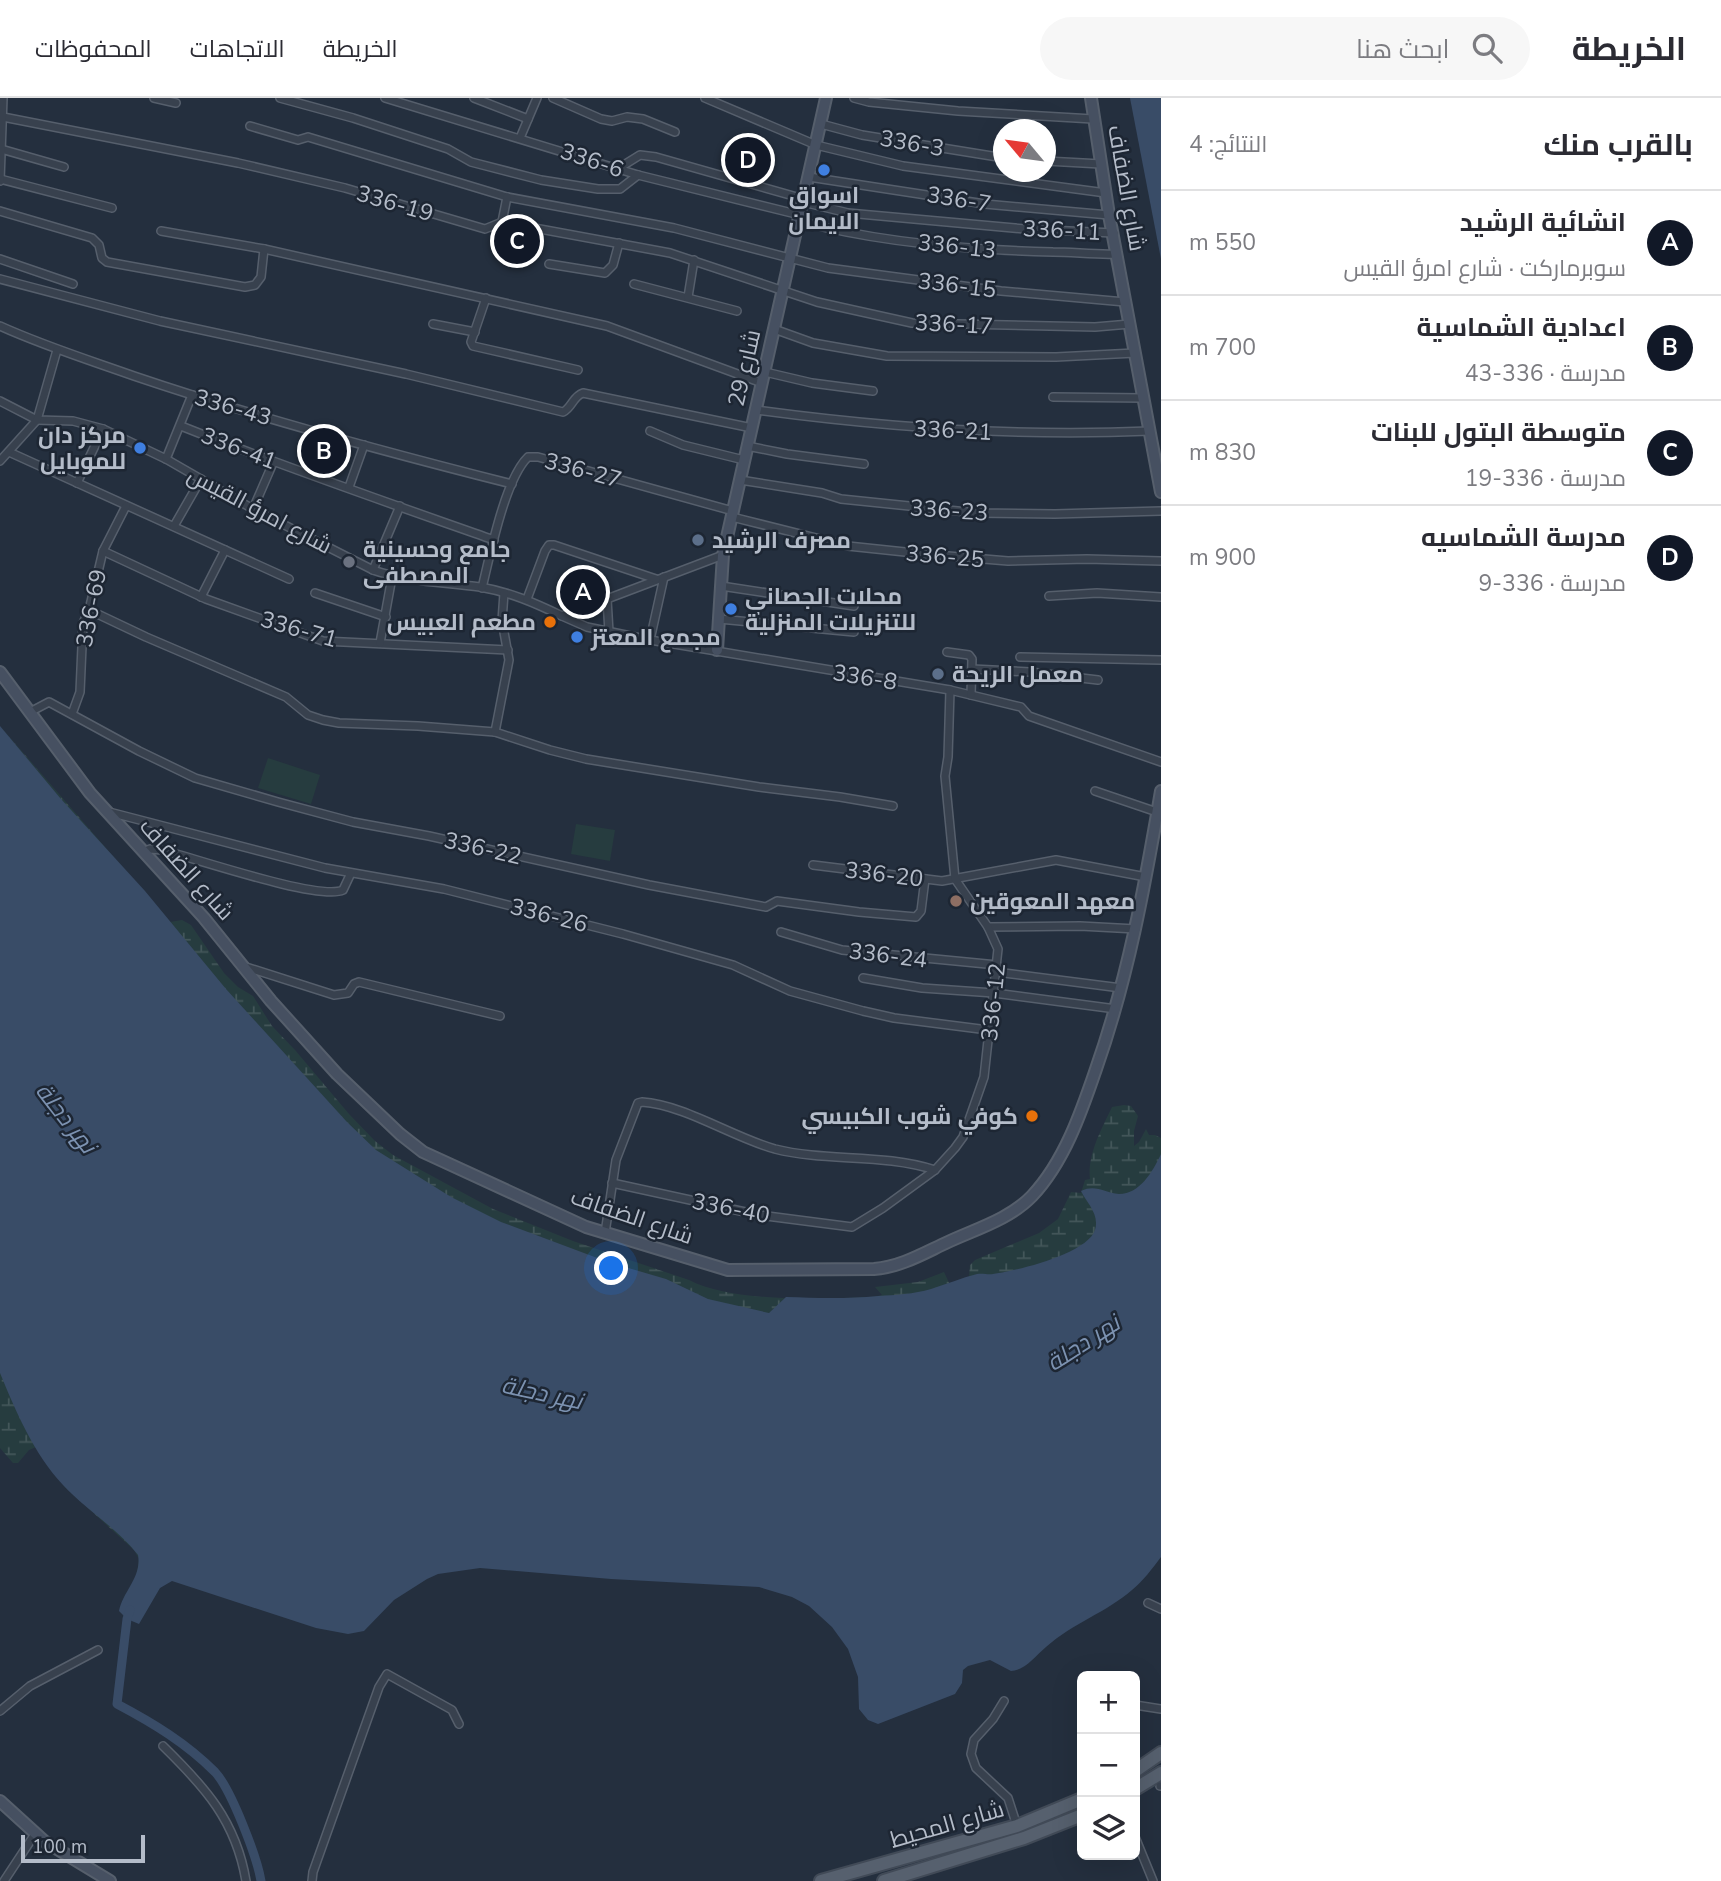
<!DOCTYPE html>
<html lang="ar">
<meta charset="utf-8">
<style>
:root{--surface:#fff;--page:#f7f7f7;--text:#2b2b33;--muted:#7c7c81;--line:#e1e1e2;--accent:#111827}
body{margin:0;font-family:"Nunito Sans",Cairo,sans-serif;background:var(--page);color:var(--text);direction:rtl}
.controls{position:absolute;right:21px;bottom:21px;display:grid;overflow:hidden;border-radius:10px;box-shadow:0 7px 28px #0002}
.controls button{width:63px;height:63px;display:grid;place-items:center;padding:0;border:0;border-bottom:2px solid var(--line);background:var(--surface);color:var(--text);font:35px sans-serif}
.compass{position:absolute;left:993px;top:21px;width:63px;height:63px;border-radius:50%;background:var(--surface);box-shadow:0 7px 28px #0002;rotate:299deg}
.scale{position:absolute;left:21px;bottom:18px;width:124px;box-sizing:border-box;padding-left:7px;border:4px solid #b4bcc9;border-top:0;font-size:19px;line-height:24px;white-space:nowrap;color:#b4bcc9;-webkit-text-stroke:5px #1d2633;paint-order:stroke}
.you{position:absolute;left:612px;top:1171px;width:24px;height:24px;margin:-18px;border:5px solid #fff;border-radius:50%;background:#1a73e8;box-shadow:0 0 0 10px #1a73e833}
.badge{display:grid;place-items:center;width:46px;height:46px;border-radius:50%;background:var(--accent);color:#fff;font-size:23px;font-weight:700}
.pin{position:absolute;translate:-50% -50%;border:4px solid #fff;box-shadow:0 2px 7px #0006}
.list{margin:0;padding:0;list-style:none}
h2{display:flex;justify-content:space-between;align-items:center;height:91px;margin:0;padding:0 28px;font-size:30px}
h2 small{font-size:23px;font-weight:400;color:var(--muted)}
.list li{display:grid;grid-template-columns:46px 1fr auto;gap:21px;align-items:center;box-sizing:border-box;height:105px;padding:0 28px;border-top:2px solid var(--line)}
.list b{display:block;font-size:26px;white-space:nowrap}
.list p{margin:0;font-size:23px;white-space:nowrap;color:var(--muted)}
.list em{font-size:23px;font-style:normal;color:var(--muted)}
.icon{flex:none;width:38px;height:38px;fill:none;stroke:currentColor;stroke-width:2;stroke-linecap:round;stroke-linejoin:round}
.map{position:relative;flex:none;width:1161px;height:1783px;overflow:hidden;direction:ltr}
header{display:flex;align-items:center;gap:42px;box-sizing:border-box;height:98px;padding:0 35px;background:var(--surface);border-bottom:2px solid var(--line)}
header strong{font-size:33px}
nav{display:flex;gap:38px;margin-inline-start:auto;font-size:24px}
.search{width:490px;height:63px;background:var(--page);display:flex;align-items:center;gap:18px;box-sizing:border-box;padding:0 24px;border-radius:38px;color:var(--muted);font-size:26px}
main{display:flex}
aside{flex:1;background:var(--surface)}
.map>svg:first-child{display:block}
</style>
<header>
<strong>الخريطة</strong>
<div class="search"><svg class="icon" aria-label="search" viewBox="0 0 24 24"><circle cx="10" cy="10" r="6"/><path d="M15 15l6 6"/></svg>ابحث هنا</div>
<nav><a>الخريطة</a><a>الاتجاهات</a><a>المحفوظات</a></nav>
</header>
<main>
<aside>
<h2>بالقرب منك<small>النتائج: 4</small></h2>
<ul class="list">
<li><span class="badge">A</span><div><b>انشائية الرشيد</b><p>سوبرماركت · شارع امرؤ القيس</p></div><em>550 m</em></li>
<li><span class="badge">B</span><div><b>اعدادية الشماسية</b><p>مدرسة · 336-43</p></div><em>700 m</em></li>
<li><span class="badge">C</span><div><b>متوسطة البتول للبنات</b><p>مدرسة · 336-19</p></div><em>830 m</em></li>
<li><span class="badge">D</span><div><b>مدرسة الشماسيه</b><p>مدرسة · 336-9</p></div><em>900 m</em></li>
</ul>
</aside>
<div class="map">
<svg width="1161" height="1783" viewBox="0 0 1161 1783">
<defs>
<pattern id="wetland-marsh" width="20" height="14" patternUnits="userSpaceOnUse" patternTransform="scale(1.75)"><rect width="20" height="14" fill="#263c3f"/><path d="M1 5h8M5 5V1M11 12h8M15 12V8" fill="none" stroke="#435659"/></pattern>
</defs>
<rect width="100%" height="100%" fill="#242f3e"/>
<!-- wetland -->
<g fill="url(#wetland-marsh)">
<path d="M0,628L170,824L182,822L191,827L224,875L238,889L253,898L272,928L295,952L349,1016L375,1043L393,1057L493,1111L573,1143L689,1182C733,1205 824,1201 874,1199L882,1197L875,1189L918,1184L944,1174L951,1189L954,1202L774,1212L769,1215L768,1220L567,1163L374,1060L115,766Z"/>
<path d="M1124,1007L1131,1008L1138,1018L1134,1033V1048L1139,1044L1146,1031L1149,1037H1155L1161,1040V1089L1102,1144L983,1186L969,1179L970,1167L975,1162L1039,1135L1058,1121L1071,1094L1081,1095L1085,1082L1090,1081C1087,1057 1102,1030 1112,1009Z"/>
<path d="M0,1185L25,1330L35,1348H39L138,1450L142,1463L137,1476L139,1461L134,1452L65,1389L36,1349L29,1352L18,1365H13L0,1350Z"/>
</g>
<!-- pitch -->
<g fill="#263c3f">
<path d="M268,660L320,677L311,706L258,690Z"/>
<path d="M576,726L615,732L610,763L571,756Z"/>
</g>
<!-- water -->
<g fill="#394c67">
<path d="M1130,0H1161V161Z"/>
<path d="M0,628L61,701L145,793L226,891L347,1024L376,1052L451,1099L501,1124L608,1164L666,1181L708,1201L769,1215L786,1199C816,1200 847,1201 878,1198C895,1197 914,1196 931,1191C947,1186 961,1180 977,1176C983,1175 988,1177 993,1176C1016,1173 1087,1156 1095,1132C1100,1116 1086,1104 1081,1093C1096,1086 1104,1095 1119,1096C1140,1096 1153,1073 1161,1056V1459C1152,1471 1143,1483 1132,1492C1107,1514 1073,1525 1046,1549C1035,1558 1026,1572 1011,1573L990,1562L968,1568L963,1572L962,1585L955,1596L878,1626L868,1622L859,1611L858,1579L848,1551L832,1529L809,1508L792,1499L759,1489L611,1481L480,1470L438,1476L427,1481L394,1502L364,1533L348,1536L316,1530L172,1483L160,1490L139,1526L127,1521L119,1513C123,1493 142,1479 138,1457C117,1430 86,1412 63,1387C34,1356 16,1314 0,1275Z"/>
</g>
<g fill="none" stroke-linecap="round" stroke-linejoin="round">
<!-- canal -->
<path stroke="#394c67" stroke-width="9" d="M130,1512L127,1521L117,1606C153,1625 186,1645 215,1674C231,1691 257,1759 261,1783"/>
<defs>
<g id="street">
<path d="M154,0L176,5"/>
<path d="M280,0L353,20L448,51L471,64L541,82L598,91H620L638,77"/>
<path d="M385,0L638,77L800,117"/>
<path d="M474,0L528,21"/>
<path d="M553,0L601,21L612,23L627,19L643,21L675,34"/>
<path d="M705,0L816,47L903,68L1106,95"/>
<path d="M854,0L869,4L958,13L1093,21"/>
<path d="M3,19L238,65L345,90L485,131L502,124L670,155L817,204L912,225L1095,229L1130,226"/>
<path d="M821,26L862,37L1004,60"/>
<path d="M250,28L298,42L308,39L507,99L674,130L828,170L1001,193L1125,204"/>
<path d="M520,40L537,0"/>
<path d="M1,51L64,69"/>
<path d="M1046,63L1101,66"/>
<path d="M619,70L640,57L656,59L804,101"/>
<path d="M809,79L985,106L1109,117"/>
<path d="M0,81L112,110"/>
<path d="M0,83L3,0"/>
<path d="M803,104L848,115L1025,131L1114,135"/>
<path d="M0,113L92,140L99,147L102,160L107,164L245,189L255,187L261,179L264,151"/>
<path d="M799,123C880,145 969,152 1053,154C1074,154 1095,157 1117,156"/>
<path d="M502,124L507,99"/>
<path d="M161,133L264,151L607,228L762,285"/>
<path d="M0,161L73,186"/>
<path d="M549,166L605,175L613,167L619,145"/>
<path d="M0,181L160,223L406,276L563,314C572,310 573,298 583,295L752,330"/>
<path d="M634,186L737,213"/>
<path d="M688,199L694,162"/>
<path d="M486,200L471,244L473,248L578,272"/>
<path d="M433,226L475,234"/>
<path d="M0,228C44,248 89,262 134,278C258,320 385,354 512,386"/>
<path d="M774,231L813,245L887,258L1056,259L1135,255"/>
<path d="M765,274L812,285L873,293"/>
<path d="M1053,299L1143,300"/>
<path d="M0,303L37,322L73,323L103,331L166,361L253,411L373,472C407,484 444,484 480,489C510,494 535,505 562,518L723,457"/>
<path d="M756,312C889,330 1017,339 1150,333"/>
<path d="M181,328C284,369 389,405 494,442"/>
<path d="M650,333L683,347L744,362"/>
<path d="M747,348L787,356L864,366"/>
<path d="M9,354L289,481"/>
<path d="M166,361L192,297"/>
<path d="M0,363L37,322L57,252"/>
<path d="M740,382L822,395L841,401L977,415L1055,416L1161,413"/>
<path d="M77,385L103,331"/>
<path d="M349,389L364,347"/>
<path d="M253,411L273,365"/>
<path d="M732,419L848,448L924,456L1008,463L1087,461L1161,463"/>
<path d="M174,428L201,381"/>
<path d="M103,453L206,501L323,543L508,552"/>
<path d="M373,472L400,408"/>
<path d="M721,488L854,508"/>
<path d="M482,490C490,457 505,381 528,359H538L733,413"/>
<path d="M315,495L386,519"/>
<path d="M1049,498L1097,495L1161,499"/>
<path d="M201,499L225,452"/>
<path d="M527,501L545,453L549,447H554L656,481"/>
<path d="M607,501L609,534"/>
<path d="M89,512L146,539L286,599L308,617L323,622L339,625L418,628L495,634L550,652L586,661L759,689L840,699L893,708"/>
<path d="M562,518L587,529L650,542L950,592L1021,609L1029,618L1161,664"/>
<path d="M719,521L854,534"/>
<path d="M650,542L664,479"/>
<path d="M380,545L392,479"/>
<path d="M947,554L969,557L972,561L971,597"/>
<path d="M1020,559L1161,562"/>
<path d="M972,571L1030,574L1098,582"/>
<path d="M30,614L49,604L139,653L195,680L278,704L353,724L429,738L649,787L766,809L777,803L859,814L916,819L921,813L925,781"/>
<path d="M72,616L80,594L83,525L89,512L103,453L126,408"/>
<path d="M495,634L509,562L502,523L504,495"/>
<path d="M1095,693L1157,714"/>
<path d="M109,714L325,770L444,791L623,836L733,867L790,893L863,913L894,920L988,932"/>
<path d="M143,754L150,751L162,752C194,760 319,803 343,792L351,775"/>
<path d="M813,767L942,783L1056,762L1146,779"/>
<path d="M988,829L1080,828L1136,831"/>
<path d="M781,834L842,852L997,867"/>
<path d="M246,869L334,897L348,895L354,886L359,884L500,918"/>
<path d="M996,874L1121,890"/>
<path d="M863,880L922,890L994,895L1116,911"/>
<path d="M612,1085L759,1117L852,1129L883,1110L935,1072L955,1050L963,1039L984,979L998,851L988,829L955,781L945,678L948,659L950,592"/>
<path d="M605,1135L616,1062L638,1005L642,1004C685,1007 732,1039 775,1051C826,1064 883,1055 935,1072"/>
<path d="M1148,1505L1161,1511"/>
<path d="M1004,1603L993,1621L974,1642L971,1656L976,1670L1008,1700L1017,1728"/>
<path d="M1135,1607L1161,1611"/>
<path d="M0,1613L30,1588L98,1552"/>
<path d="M163,1648C205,1689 236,1723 246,1783"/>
<path d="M1160,1688H1161"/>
<path d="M1135,1739L1153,1783"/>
<path d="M4,1783L35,1736"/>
<path d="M312,1783L313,1774L379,1589L387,1576L452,1612L459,1626"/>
</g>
<g id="secondary">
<path d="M1091,0L1109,117L1161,394"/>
<path d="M717,552L723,457L826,0"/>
<path d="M0,574L90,695L204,820L271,903L337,976L400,1036L423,1054L586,1129L728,1172L874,1171C901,1169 924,1155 948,1144C976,1131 1010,1121 1032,1098C1064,1064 1081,1015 1096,971C1128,880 1145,787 1161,693"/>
<path d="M0,1703L44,1743L110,1783"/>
</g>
<g id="primary">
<path d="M1135,1673L1161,1655"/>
<path d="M1135,1691L1161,1675"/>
<path d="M821,1783L1017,1728L1082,1701"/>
<path d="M884,1783L1024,1740L1082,1717"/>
</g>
</defs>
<!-- street casing -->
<use href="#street" stroke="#565f6c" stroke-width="10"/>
<!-- secondary casing -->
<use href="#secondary" stroke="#565f6c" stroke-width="14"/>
<!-- primary casing -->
<use href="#primary" stroke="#414a57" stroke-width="16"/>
<!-- street -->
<use href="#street" stroke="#38414e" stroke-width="7"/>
<!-- secondary -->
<use href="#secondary" stroke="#465061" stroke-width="10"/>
<!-- primary -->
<use href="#primary" stroke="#56606e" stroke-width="12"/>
</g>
<!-- markers -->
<g fill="#3f7fe0" stroke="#1d2633" stroke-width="2.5">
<circle cx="824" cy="72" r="7"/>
<circle cx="140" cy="350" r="7"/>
<circle cx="731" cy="511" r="7"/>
<circle cx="577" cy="539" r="7"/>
</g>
<g fill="#5c6f8a" stroke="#1d2633" stroke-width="2.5">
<circle cx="698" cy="442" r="7"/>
<circle cx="938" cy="576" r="7"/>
</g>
<circle fill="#6b7280" stroke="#1d2633" stroke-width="2.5" cx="349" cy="464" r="7"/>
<g fill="#e8710a" stroke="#1d2633" stroke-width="2.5">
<circle cx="550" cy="524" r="7"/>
<circle cx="1032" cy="1018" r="7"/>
</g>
<circle fill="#8d6e63" stroke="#1d2633" stroke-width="2.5" cx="956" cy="803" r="7"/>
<g text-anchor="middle" stroke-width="5" stroke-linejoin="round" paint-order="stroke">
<!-- street labels -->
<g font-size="23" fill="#b4bcc9" stroke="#1d2633">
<text transform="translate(912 45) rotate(10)" y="8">336-3</text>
<text transform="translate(592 62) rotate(18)" y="8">336-6</text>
<text transform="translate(1127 90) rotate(80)" y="8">شارع الضفاف</text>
<text transform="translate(959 101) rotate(9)" y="8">336-7</text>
<text transform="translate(395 105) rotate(16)" y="8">336-19</text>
<text transform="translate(1062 132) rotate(3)" y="8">336-11</text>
<text transform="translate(957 148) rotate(6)" y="8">336-13</text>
<text transform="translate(957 187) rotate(7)" y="8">336-15</text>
<text transform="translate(954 226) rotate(3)" y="8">336-17</text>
<text transform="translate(744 270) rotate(-77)" y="8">شارع 29</text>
<text transform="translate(233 309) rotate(16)" y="8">336-43</text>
<text transform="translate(953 332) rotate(3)" y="8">336-21</text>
<text transform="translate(239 350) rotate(21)" y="8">336-41</text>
<text transform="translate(583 372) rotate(15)" y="8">336-27</text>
<text transform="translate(260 412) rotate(28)" y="8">شارع امرؤ القيس</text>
<text transform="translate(949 412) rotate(4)" y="8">336-23</text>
<text transform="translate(945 458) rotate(5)" y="8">336-25</text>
<text transform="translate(91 510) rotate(-79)" y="8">336-69</text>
<text transform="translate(299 531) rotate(16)" y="8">336-71</text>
<text transform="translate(865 579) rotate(9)" y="8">336-8</text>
<text transform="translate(483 750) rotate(13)" y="8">336-22</text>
<text transform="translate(187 771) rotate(48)" y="8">شارع الضفاف</text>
<text transform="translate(884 776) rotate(7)" y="8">336-20</text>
<text transform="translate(549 817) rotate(14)" y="8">336-26</text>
<text transform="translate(888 857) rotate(7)" y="8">336-24</text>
<text transform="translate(993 904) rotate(-84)" y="8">336-12</text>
<text transform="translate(731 1110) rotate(11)" y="8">336-40</text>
<text transform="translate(632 1118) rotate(19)" y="8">شارع الضفاف</text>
<text transform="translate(947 1726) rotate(-16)" y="8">شارع المحيط</text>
</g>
<!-- poi labels -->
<g font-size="23" font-weight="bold" fill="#b4bcc9" stroke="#1d2633" text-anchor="start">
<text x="824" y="105" text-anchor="middle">اسواق<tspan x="824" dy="26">الايمان</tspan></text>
<text x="126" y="345" text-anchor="end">مركز دان<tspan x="126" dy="26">للموبايل</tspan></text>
<text x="712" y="450">مصرف الرشيد</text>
<text x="363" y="459">جامع وحسينية<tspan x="363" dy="26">المصطفى</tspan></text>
<text x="745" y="506">محلات الجصاني<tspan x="745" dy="26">للتنزيلات المنزلية</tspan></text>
<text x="536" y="532" text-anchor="end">مطعم العبيس</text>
<text x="591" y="547">مجمع المعتز</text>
<text x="952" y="584">معمل الريحة</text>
<text x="970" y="811">معهد المعوقين</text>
<text x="1018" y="1026" text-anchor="end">كوفي شوب الكبيسي</text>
</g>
<!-- water labels -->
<g font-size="24" font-style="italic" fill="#7c92b1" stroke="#1d2633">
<text transform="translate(66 1020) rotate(52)" y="8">نهر دجلة</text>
<text transform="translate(1083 1245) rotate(-33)" y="8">نهر دجلة</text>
<text transform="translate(542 1295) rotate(12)" y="8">نهر دجلة</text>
</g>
</g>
</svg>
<div class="controls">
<button>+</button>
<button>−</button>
<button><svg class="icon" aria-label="layers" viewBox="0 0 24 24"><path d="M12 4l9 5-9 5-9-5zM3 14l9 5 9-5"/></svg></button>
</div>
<svg class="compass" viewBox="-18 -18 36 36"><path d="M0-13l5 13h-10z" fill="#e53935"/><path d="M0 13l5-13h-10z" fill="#7c7c81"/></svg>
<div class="scale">100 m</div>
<div class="you"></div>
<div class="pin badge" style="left:583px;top:494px">A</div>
<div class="pin badge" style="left:324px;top:353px">B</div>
<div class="pin badge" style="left:517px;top:143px">C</div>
<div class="pin badge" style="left:748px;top:62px">D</div>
</div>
</main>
